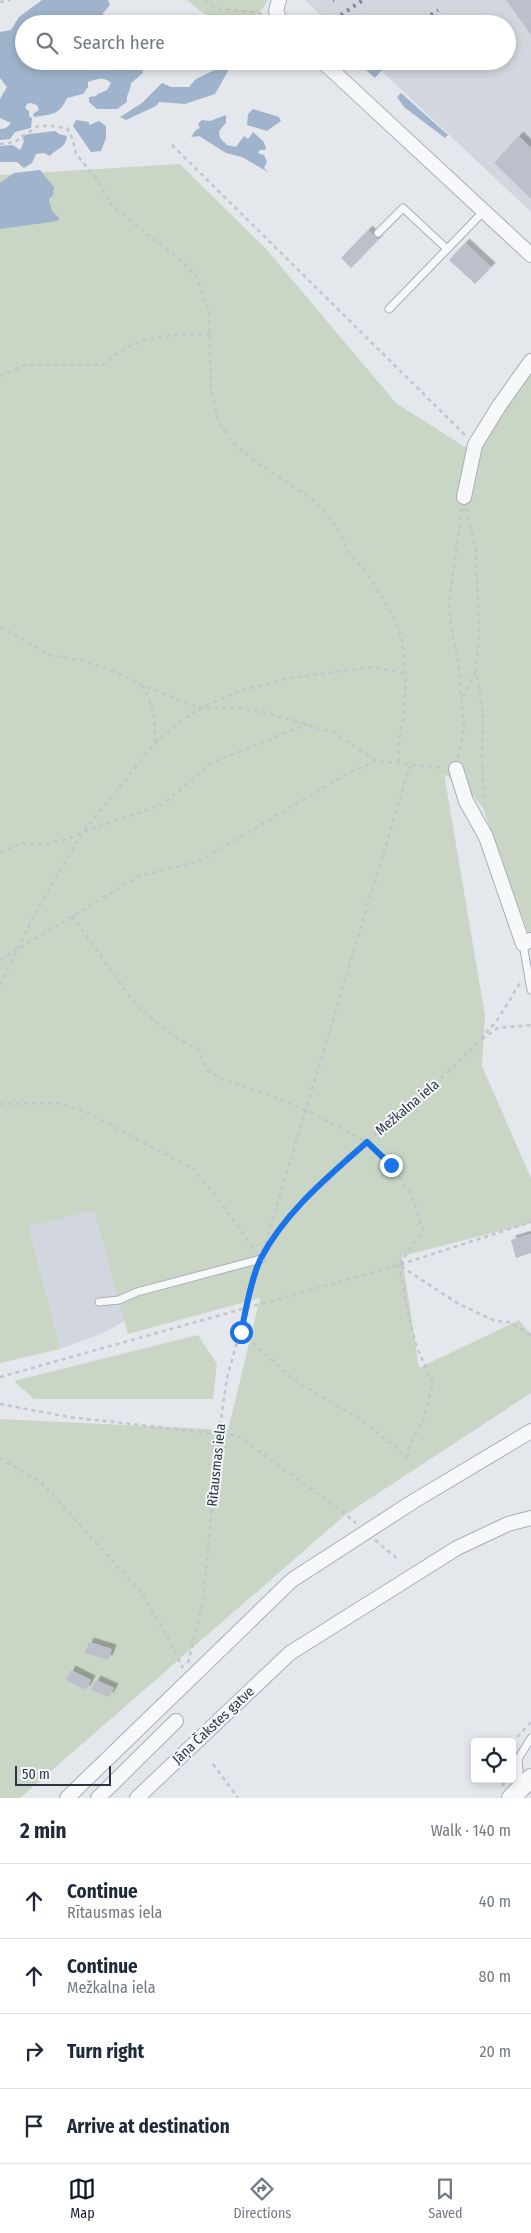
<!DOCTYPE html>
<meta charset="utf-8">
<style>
:root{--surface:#fff;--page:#f2f2f3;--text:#1f2937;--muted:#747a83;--line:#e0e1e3;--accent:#111827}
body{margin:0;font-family:"Fira Sans Condensed",sans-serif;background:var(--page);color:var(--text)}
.controls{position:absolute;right:15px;bottom:15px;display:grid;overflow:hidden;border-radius:5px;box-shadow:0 2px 8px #0003}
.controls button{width:45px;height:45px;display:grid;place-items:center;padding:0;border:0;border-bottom:1px solid var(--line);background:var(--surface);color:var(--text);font:25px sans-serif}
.scale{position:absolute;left:15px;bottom:12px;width:96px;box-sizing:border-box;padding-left:5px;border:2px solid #2b3445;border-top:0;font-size:14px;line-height:18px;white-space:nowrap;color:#2b3445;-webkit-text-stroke:4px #f4f6f9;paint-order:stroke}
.stop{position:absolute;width:15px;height:15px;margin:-11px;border:4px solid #1a73e8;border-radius:50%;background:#fff}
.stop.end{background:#1a73e8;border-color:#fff;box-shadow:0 1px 5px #0008}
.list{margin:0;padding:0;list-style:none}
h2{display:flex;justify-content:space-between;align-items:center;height:65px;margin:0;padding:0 20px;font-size:21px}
h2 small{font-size:16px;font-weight:400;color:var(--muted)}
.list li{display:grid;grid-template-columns:32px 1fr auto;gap:15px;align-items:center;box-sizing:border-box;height:75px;padding:0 20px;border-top:1px solid var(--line)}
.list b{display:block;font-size:19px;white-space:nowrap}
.list p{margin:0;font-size:16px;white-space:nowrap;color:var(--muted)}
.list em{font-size:16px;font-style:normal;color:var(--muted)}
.icon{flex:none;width:28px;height:28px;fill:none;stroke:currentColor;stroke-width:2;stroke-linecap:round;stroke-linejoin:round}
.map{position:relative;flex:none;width:531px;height:1798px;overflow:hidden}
.search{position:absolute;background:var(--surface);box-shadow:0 2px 8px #0003;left:15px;right:15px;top:15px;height:55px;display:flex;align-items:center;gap:12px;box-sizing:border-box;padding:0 18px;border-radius:28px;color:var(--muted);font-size:19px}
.sheet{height:365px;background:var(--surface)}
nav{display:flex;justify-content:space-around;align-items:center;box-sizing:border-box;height:70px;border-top:1px solid var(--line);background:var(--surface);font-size:14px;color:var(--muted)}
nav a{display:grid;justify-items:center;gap:2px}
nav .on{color:var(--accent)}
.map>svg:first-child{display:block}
</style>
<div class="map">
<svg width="531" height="1798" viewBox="0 0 531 1798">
<defs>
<filter id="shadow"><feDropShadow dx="4.5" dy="-4.5" stdDeviation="0" flood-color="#0004"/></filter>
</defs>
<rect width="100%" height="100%" fill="#e4e7ec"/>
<!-- built -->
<g fill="#d2d6de">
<path d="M305,0H531V212L371,61H507V24H330Z"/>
<path d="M94,1209L125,1321L101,1334L60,1349L29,1227Z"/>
</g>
<!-- green -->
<g fill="#c9d6c5">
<path d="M187,0H268C259,18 235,30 216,21C206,16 196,7 187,0Z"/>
<path d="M180,164L267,250L396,403L465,447H482L494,426L531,370V941L483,808L466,787L444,774L485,1015L482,1066L531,1178V1223L402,1256L419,1368L519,1320L531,1335V1393L345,1515L20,1798H0V1419L228,1430L260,1298L128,1334L94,1210L29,1227L60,1349L0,1363V175Z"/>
<path d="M198,1335L217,1364L213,1399H34L14,1381Z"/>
</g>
<!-- water -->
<g fill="#9fb4cc">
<path d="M42,0H108L110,5L103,13L104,20L109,24H24V61L85,63L94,61L92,71L105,61H128L127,64L133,62L142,66L143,73L131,83C131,90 126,94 127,102L117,109H97L89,102V97L96,96L98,94L107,90L111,83C104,76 97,79 88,82V87L83,94L67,98C59,116 51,114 34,117L33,114L39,110L37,105L31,103L27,104L25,108L29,111V116L32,118L31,128L15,132L10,139L0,140V129L6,128L11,123L0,118V99L7,87L0,78V32L11,30L19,17Z"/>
<path d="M356,61H370L382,70L375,78Z"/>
<path d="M223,66L228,71L215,94L185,104L159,102L156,106L126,120L120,117L142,103L162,83L171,87H189L196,79Z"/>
<path d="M401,93L448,135L445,138L404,107L397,97Z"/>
<path d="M253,109L279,117L281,121L267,131L247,125L248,114Z"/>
<path d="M226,115V123L219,131L220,138L227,145L236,147L244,136L248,139L253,132L263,141L266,147L265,150H260L258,153L264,155L267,162L264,168L268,172L242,157L226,153L199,136L191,137L196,130L200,128L198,124L202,120L210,121Z"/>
<path d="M76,120L89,122V125L99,121L106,126V138L101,151L91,152L73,126Z"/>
<path d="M55,131L59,134L67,136C66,148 57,148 50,156L44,153L36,154L32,163L24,168L17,162H0V146L13,145L20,150L24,141L21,135Z"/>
<path d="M40,170L54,187L53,195L49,199L52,211L59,218L58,221L0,229V183L14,173Z"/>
</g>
<!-- building -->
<g fill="#bbc0ca" filter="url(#shadow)">
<path d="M506,0H531V35Z"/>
<path d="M519,136L531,148V199L494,163Z"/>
<path d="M368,230L378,240L351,268L341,258Z"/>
<path d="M465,243L491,267L475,284L449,260Z"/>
<path d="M531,1234V1253L516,1258L511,1240Z"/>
<path d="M89,1642L112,1649L108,1660L85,1653Z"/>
<path d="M71,1670L91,1680L86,1690L66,1680Z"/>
<path d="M96,1680L114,1688L109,1697L91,1690Z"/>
</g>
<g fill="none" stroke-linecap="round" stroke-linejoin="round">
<defs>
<g id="service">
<path d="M378,233L403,208L447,249"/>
<path d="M389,309L484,211"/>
<path d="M523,944L531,990"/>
<path d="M99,1302L119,1300L137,1292L261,1259"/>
<path d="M520,1786L518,1759L531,1738"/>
</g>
<g id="minor">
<path d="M279,0L276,11L282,24"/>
<path d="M322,61L531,255"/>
<path d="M464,497L475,445L499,406L531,361"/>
<path d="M456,769L466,801L486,837L523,944L531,940"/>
<path d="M67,1798L292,1580L414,1501L531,1431"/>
<path d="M98,1798L176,1721"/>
<path d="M137,1798L290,1653L457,1548L508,1524L531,1518"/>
</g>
<path id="tertiary" d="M511,1798L531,1778"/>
</defs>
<!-- service casing -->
<use href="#service" stroke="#a9aeb7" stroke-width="9"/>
<!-- minor casing -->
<use href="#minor" stroke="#a9aeb7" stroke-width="16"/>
<!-- tertiary casing -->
<use href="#tertiary" stroke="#a9aeb7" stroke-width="20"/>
<!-- path -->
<g stroke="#c2c5cb" stroke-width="2.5" stroke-dasharray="4 4" stroke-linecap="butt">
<path d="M205,0L216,8L259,13L265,16"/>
<path d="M0,2L10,0"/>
<path d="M0,144L15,142L38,126H52L67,128L73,140L76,154L96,178L112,206L185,264L196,276L209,311L211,389L218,420L232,442L253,460L312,499L333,521L349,552L371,579L395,619L402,640L406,673L404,714L398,745L399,765"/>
<path d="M172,145L465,435"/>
<path d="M0,376L25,365H103C137,334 167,335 210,334"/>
<path d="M466,509L476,551L479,635L476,670L483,714L482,761L484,806"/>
<path d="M0,627L50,655L80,660L108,669L142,685L200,708H238L272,714L335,733L376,761"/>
<path d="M142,685C154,707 155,718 155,743"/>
<path d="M463,697L476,670"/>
<path d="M458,758L464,728L458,661L451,628L449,602L462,509"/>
<path d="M0,852L24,843L44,845L70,838L83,832L162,805L211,763L307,724"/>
<path d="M72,916L136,1005L165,1030L198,1050L208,1071L223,1080L265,1093L306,1110L367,1142L391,1165L411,1194L423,1230L399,1265L457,1303L495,1321L509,1322L531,1335"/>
<path d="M0,960L139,876L200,861L348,773L376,761L444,768"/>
<path d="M0,985L36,912L83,832L155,743L177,724L200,708L240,691L289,678L372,667L406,673"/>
<path d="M482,1039L498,1028L531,1025"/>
<path d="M0,1104L59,1103L88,1113L195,1170L224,1207L256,1252"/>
<path d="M263,1251L410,766"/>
<path d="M266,1252L283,1225L306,1197L394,1117L436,1083L473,1048L498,1019L520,983"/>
<path d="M241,1332L294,1380L362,1420L407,1457L412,1440L423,1421L433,1383L417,1348L409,1318L399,1265"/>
<path d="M0,1377L399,1265L531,1222"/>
<path d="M0,1404L69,1417L238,1436L339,1509L356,1523"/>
<path d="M0,1458L42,1483L143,1595L170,1642L183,1668"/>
<path d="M375,1540L399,1560"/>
<path d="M188,1663L203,1602L219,1433L227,1378L257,1270"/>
<path d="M512,1743L531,1722"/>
<path d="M213,1764L238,1798"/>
<path d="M503,1786L504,1779"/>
</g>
<!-- service -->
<use href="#service" stroke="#f7f8fa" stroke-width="7"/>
<!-- minor -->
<use href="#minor" stroke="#f7f8fa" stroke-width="14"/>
<!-- tertiary -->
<use href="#tertiary" stroke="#f7f8fa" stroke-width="18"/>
<!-- rail -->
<g stroke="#7d8696" stroke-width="4" stroke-dasharray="2.5 5" stroke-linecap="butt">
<path d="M333,0H334"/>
<path d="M341,15L363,0"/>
<path d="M419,24L438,10"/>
</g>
</g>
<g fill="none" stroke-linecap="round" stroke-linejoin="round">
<!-- route -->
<path stroke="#1a73e8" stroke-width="6" d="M241,1332C246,1310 251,1278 261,1258C286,1211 328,1177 367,1142L391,1165"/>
</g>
<g text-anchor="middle" stroke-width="4" stroke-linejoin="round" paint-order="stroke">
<!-- street labels -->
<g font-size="14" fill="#2b3445" stroke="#f4f6f9">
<text transform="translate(407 1107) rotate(-40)" y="5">Mežkalna iela</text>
<text transform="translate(216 1465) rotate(-84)" y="5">Rītausmas iela</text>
<text transform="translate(213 1725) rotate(-43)" y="5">Jāņa Čakstes gatve</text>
</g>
</g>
</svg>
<div class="controls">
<button><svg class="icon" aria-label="locate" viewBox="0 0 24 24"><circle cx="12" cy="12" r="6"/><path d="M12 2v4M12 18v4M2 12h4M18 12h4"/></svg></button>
</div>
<div class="scale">50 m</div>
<div class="stop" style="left:241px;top:1332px"></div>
<div class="stop end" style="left:391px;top:1165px"></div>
<div class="search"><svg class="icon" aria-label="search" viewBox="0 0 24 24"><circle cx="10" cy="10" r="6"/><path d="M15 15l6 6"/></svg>Search here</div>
</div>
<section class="sheet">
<h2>2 min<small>Walk · 140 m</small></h2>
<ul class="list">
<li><svg class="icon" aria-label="ahead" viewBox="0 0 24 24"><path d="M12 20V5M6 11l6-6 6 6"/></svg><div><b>Continue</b><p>Rītausmas iela</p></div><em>40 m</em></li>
<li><svg class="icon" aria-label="ahead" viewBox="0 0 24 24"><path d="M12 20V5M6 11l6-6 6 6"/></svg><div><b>Continue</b><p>Mežkalna iela</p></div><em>80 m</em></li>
<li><svg class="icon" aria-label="right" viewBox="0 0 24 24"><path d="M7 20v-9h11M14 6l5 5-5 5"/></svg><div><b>Turn right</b></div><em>20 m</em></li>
<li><svg class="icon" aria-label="arrive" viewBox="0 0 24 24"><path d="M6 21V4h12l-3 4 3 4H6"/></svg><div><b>Arrive at destination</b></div></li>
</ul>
</section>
<nav>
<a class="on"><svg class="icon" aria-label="map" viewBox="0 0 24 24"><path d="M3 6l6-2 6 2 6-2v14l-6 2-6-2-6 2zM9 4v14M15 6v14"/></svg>Map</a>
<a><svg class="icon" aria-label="directions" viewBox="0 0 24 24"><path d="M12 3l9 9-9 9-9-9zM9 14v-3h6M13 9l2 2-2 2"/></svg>Directions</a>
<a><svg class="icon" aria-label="saved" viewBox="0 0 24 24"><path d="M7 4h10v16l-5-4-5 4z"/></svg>Saved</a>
</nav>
